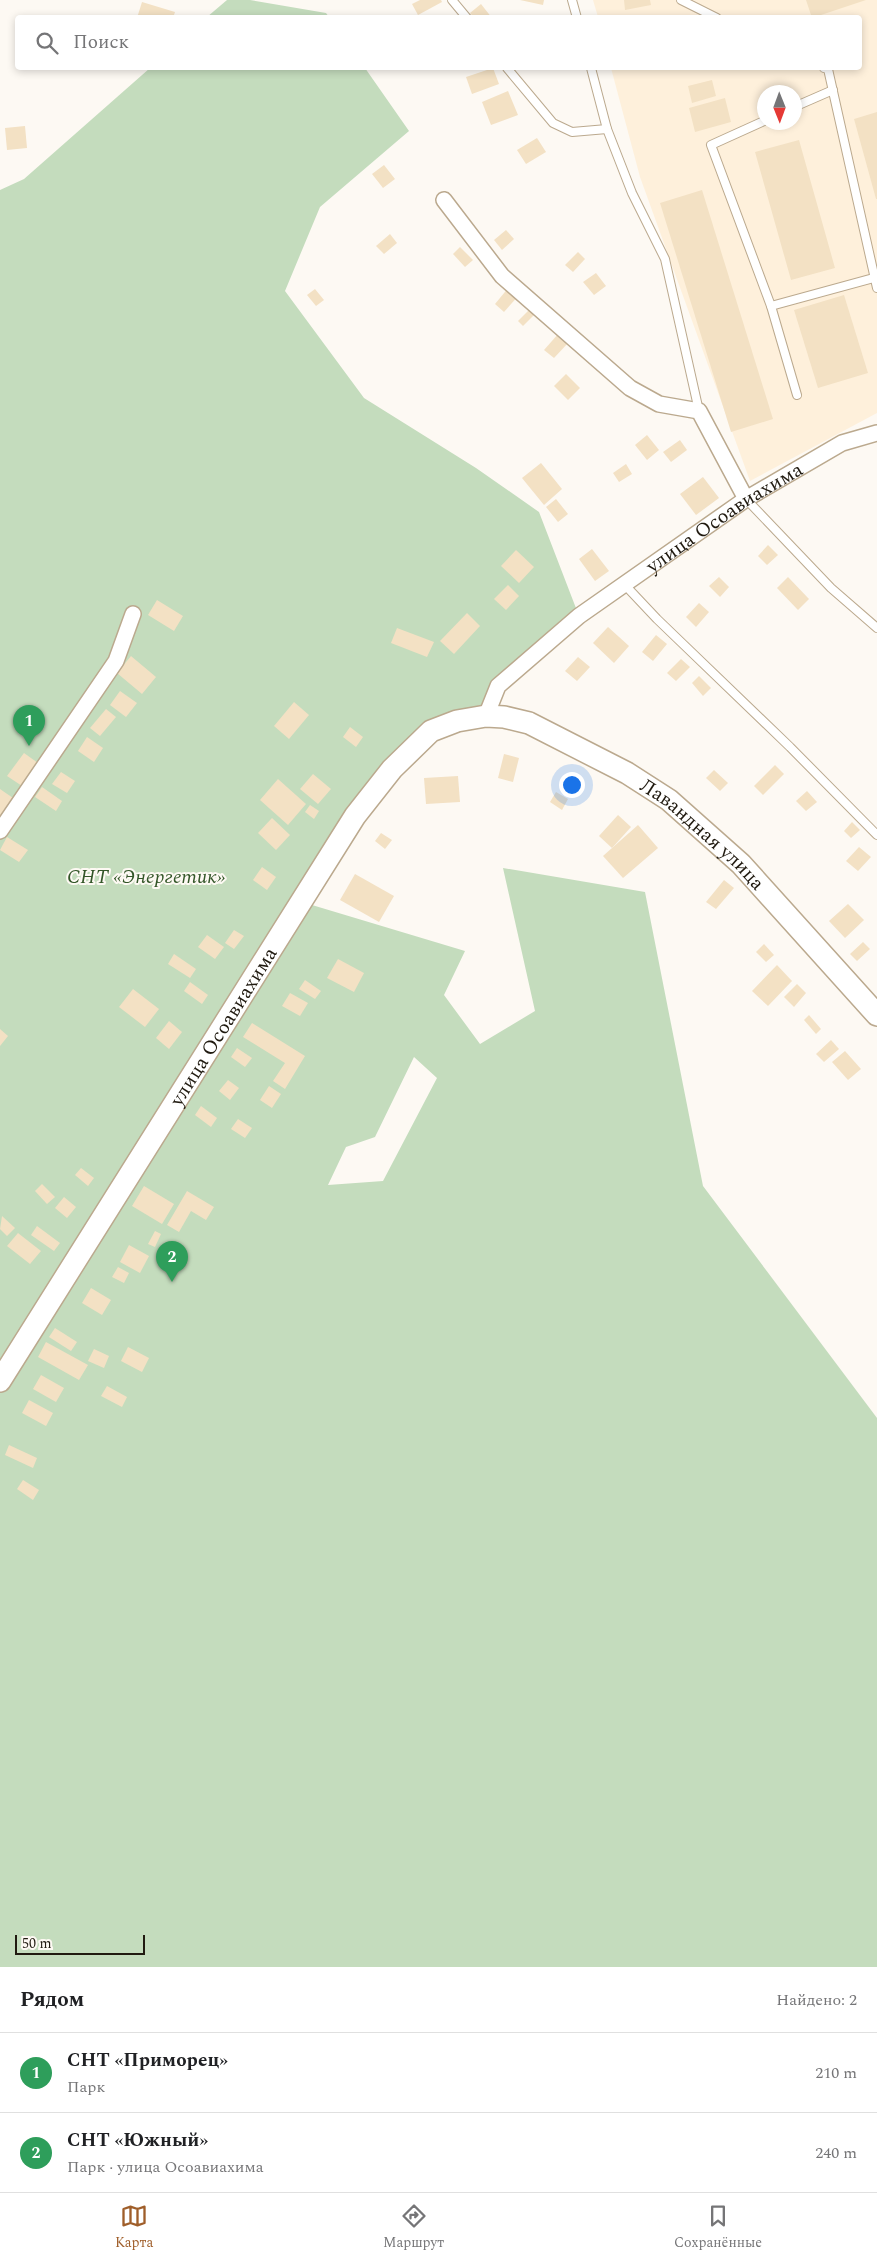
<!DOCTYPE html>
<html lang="ru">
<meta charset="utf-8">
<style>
:root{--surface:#fff;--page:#f6f6f6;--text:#202124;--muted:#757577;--line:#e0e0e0;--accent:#9f5e2a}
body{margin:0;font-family:Spectral,serif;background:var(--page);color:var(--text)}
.compass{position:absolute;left:757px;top:85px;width:45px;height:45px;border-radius:50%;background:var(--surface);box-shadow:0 2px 8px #0003;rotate:179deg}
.scale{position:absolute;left:15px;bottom:12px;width:130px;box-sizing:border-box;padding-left:5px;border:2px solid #201a10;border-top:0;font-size:14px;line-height:18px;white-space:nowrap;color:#201a10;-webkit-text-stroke:4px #fdf9f3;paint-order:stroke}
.you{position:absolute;left:571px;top:784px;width:18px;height:18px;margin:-12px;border:4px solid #fff;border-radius:50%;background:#1a73e8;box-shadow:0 0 0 8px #1a73e833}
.badge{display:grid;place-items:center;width:32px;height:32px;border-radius:50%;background:var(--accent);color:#fff;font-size:16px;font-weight:700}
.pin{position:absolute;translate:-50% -41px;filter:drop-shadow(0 1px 2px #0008)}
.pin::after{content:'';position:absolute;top:26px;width:18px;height:15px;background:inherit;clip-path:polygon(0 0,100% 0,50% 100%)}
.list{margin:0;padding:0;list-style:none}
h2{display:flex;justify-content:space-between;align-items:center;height:65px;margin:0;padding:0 20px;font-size:21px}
h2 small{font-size:16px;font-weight:400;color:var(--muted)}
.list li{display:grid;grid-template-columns:32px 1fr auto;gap:15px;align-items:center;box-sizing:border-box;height:80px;padding:0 20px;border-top:1px solid var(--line)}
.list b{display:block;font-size:19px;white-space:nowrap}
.list p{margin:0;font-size:16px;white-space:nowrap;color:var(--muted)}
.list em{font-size:16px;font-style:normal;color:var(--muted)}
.icon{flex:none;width:28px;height:28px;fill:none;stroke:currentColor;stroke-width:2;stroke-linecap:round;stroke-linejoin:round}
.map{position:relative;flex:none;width:877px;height:1967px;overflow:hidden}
.search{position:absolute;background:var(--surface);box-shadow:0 2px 8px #0003;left:15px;right:15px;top:15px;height:55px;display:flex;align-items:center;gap:12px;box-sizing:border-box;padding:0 18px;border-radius:5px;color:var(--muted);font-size:19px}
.sheet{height:225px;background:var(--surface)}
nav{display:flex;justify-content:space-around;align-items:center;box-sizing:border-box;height:70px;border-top:1px solid var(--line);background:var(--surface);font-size:14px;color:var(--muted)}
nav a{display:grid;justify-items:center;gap:2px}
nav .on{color:var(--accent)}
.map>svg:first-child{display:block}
</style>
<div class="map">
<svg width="877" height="1967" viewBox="0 0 877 1967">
<rect width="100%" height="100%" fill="#fdf9f3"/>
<!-- built -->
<path fill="#fef0db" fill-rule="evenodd" d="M593,0H877V413L750,481L640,177L611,68H860V18L598,17ZM764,92H794V122H764Z"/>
<!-- green -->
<g fill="#c4dcbd" fill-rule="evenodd">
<path d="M227,0H250L326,13L329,17H207Z"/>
<path d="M150,68H365L409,131L320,207L285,291L364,398L476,468L539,512L579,616L498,686L486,716L432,731L302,902L465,951L444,995L480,1044L535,1011L503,868L645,892L703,1186L877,1418V1967H0V190L24,179ZM414,1057L437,1078L383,1181L328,1185L346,1147L375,1137Z"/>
</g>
<!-- building -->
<g fill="#f3e1c4">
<path d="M420,0H441L442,2L418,15L412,4Z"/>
<path d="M520,0H544L543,5Z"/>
<path d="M624,0H650L651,5L625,10Z"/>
<path d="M806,0H866L812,18Z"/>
<path d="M142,2L175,12L173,18H137Z"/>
<path d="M481,4L492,18H474L470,13Z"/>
<path d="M493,68L499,84L472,94L466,77Z"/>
<path d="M533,68H557V69L533,70Z"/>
<path d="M712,80L716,96L692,103L688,86Z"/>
<path d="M508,91L518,115L491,125L482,102Z"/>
<path d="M725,98L731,122L695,132L689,108Z"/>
<path d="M877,112V199H876L854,119Z"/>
<path d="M25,126L27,148L7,150L5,128Z"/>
<path d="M537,138L546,152L526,164L517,150Z"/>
<path d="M799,140L835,268L791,280L755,152Z"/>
<path d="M384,165L395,179L383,188L372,174Z"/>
<path d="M702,190L773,419L731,432L660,203Z"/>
<path d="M506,230L514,239L502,250L494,240Z"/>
<path d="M390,234L397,243L384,254L376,246Z"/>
<path d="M460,247L473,260L465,267L453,254Z"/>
<path d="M578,252L585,259L573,272L565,265Z"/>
<path d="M596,273L606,286L594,295L583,282Z"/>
<path d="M509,287L519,295L504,312L495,304Z"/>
<path d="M315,289L324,300L316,306L307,295Z"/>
<path d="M844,295L868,373L818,388L794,310Z"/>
<path d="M530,309L535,314L523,326L518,321Z"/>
<path d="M559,333L569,342L554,358L544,350Z"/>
<path d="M566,374L580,388L568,400L554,386Z"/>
<path d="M647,435L659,450L647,460L635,445Z"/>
<path d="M680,440L687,450L671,462L663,452Z"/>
<path d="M541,463L562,489L544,505L522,478Z"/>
<path d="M626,464L632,474L619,482L613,473Z"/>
<path d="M703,477L719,498L696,515L680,494Z"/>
<path d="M556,499L568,514L558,522L546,507Z"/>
<path d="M768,545L778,555L767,565L758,556Z"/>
<path d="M592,549L609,571L595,581L579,559Z"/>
<path d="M516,550L534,567L519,583L501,566Z"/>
<path d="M719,577L729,587L720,597L709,586Z"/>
<path d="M788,577L809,599L798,610L777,588Z"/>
<path d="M508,585L519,596L506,610L494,599Z"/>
<path d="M157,600L183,616L174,631L148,615Z"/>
<path d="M699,603L709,612L696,627L686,617Z"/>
<path d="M467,613L480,626L454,654L440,641Z"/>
<path d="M608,627L629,646L614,663L593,643Z"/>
<path d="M397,628L434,642L427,657L391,643Z"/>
<path d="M656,635L667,644L653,661L642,652Z"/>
<path d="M131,656L156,677L142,694L117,673Z"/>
<path d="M578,657L590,667L577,681L565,671Z"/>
<path d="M681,659L690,667L676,681L667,673Z"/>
<path d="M699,676L711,688L703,696L692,683Z"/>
<path d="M120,691L137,703L126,717L110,705Z"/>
<path d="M294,702L309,715L289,739L274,726Z"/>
<path d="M106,709L116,717L100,736L90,728Z"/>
<path d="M350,727L363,737L356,747L343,737Z"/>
<path d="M87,737L103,748L94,762L78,751Z"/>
<path d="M24,753L38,763L22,786L7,776Z"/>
<path d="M504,754L519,758L513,782L498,778Z"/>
<path d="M775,765L784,774L763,795L754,786Z"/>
<path d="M714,770L728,783L720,791L706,778Z"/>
<path d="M61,772L75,781L67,793L52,784Z"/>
<path d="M313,774L331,789L318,804L300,789Z"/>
<path d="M458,776L460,802L426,804L424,778Z"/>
<path d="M278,779L306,804L288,825L260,800Z"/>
<path d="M42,787L62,801L56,811L35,797Z"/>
<path d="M0,789L13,798L1,816L0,815Z"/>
<path d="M807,791L817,802L806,811L796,801Z"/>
<path d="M556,792L568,799L562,810L550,802Z"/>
<path d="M310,805L319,811L314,819L305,812Z"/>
<path d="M618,815L631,827L612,848L599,836Z"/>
<path d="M272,818L290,835L276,850L258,833Z"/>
<path d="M852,822L860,830L851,838L844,831Z"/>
<path d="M638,825L658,848L623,878L603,856Z"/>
<path d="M381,833L392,840L385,849L375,841Z"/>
<path d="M7,837L28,850L19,862L0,850Z"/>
<path d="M859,847L871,857L858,871L846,861Z"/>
<path d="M262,867L276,877L267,890L253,880Z"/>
<path d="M355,874L394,896L379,922L340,900Z"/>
<path d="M724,880L734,888L716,909L706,902Z"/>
<path d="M848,904L864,920L845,938L829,921Z"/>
<path d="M234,930L244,936L234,949L225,943Z"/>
<path d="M207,935L224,947L215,959L198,947Z"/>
<path d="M863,942L870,949L857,961L850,954Z"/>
<path d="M764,944L774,955L766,962L756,952Z"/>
<path d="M174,954L196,969L190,978L168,964Z"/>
<path d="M338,959L364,973L354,992L327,978Z"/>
<path d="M777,965L792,981L768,1006L752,991Z"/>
<path d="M305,980L321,991L315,999L299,989Z"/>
<path d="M190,982L208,995L202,1004L184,991Z"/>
<path d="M797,984L806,993L794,1007L784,997Z"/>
<path d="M133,989L159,1009L145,1027L119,1007Z"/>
<path d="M290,993L308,1003L300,1016L282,1006Z"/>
<path d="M809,1015L821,1029L816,1034L804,1020Z"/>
<path d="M169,1021L182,1032L169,1049L156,1038Z"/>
<path d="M252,1023L305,1056L285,1089L273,1081L285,1063L243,1037Z"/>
<path d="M0,1029L8,1036L0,1046Z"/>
<path d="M831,1040L839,1049L824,1062L816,1054Z"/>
<path d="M237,1048L252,1058L245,1067L231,1057Z"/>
<path d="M845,1051L861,1069L848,1080L832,1062Z"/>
<path d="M228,1080L239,1088L230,1100L219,1091Z"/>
<path d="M269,1086L281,1094L272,1108L260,1100Z"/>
<path d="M201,1106L217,1118L211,1127L195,1115Z"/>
<path d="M238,1119L252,1128L245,1138L231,1129Z"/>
<path d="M81,1168L94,1178L88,1186L75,1175Z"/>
<path d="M42,1184L55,1197L47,1204L35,1191Z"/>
<path d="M144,1186L174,1204L162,1224L132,1206Z"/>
<path d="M187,1191L214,1207L206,1220L191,1211L179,1232L167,1225Z"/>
<path d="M64,1197L76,1207L67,1218L55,1208Z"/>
<path d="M2,1216L15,1228L7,1236L0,1229Z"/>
<path d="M37,1226L60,1243L54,1251L31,1235Z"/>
<path d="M155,1231L161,1234L155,1247L148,1244Z"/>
<path d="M18,1233L41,1251L30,1264L7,1246Z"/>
<path d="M129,1245L149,1256L140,1273L120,1262Z"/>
<path d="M118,1267L129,1273L124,1283L112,1277Z"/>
<path d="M91,1288L111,1300L102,1315L82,1303Z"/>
<path d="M55,1328L77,1342L71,1351L49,1337Z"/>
<path d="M46,1342L88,1365L79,1380L38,1357Z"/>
<path d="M128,1347L149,1358L142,1372L121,1361Z"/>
<path d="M94,1349L109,1356L104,1368L88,1361Z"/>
<path d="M41,1375L64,1388L56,1402L33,1389Z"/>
<path d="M107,1386L127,1397L122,1407L101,1396Z"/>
<path d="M29,1400L53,1413L46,1426L22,1413Z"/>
<path d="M9,1445L37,1458L33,1468L5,1455Z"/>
<path d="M23,1480L39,1490L33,1500L17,1489Z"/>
</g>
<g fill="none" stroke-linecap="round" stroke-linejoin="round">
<defs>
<g id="lane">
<path d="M452,0L467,18"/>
<path d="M572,0L577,18"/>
<path d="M681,0L717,18"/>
<path d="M507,68L553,123L572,132L607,129"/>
<path d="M591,68L607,129L632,193L665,259L699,411"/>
<path d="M824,68L828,69L877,288"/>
<path d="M794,107L833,90"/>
<path d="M764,121L711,145L771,306L797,395"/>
<path d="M771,306L877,277"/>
<path d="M746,499L831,588L877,628"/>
<path d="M624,584L657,619L790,747L877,835"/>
</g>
<g id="street">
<path d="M444,200L502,276L630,388L659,404L699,411L746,499"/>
<path id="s1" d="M486,716L498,686L579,616L746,499L842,443L877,433"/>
<path d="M0,831L116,661L133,614"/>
</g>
<g id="secondary">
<path id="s2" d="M0,1381L355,816L392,769L431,731L457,721L486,716L504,717L529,723L627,773L669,800L741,864L877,1015"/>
</g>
</defs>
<!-- lane casing -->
<use href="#lane" stroke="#bba98e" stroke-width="10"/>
<!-- street casing -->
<use href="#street" stroke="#bba98e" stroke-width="18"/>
<!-- secondary casing -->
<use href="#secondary" stroke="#bba98e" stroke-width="24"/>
<!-- lane -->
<use href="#lane" stroke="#fff" stroke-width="8"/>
<!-- street -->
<use href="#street" stroke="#fff" stroke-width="15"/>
<!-- secondary -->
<use href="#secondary" stroke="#fff" stroke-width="21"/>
</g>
<g text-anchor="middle" stroke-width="4" stroke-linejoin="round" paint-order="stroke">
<!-- street labels -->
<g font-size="20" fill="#201a10" stroke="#fdf9f3">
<text dy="7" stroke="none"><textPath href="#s1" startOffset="315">улица Осоавиахима</textPath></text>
<text dy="7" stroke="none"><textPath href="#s2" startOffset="1090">Лавандная улица</textPath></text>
<text dy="7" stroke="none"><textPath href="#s2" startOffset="419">улица Осоавиахима</textPath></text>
</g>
<!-- park labels -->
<g font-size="20" font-style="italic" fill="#335628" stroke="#fdf9f3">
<text x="146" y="883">СНТ «Энергетик»</text>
</g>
</g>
</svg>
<svg class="compass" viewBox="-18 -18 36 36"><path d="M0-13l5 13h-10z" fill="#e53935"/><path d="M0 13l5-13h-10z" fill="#757577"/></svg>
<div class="scale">50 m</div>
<div class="you"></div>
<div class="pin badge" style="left:29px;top:746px;background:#2e9e5b">1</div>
<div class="pin badge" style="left:172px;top:1282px;background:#2e9e5b">2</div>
<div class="search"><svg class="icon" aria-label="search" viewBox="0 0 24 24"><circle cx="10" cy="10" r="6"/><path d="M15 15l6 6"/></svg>Поиск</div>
</div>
<section class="sheet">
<h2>Рядом<small>Найдено: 2</small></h2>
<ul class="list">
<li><span class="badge" style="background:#2e9e5b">1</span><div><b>СНТ «Приморец»</b><p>Парк</p></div><em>210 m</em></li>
<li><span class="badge" style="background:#2e9e5b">2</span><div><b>СНТ «Южный»</b><p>Парк · улица Осоавиахима</p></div><em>240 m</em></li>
</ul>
</section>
<nav>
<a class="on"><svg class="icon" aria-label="map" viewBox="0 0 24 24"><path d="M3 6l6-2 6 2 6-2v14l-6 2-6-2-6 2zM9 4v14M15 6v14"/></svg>Карта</a>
<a><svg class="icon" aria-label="directions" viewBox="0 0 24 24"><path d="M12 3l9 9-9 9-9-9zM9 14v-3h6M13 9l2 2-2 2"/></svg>Маршрут</a>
<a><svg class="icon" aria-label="saved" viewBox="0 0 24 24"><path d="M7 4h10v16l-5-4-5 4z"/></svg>Сохранённые</a>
</nav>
